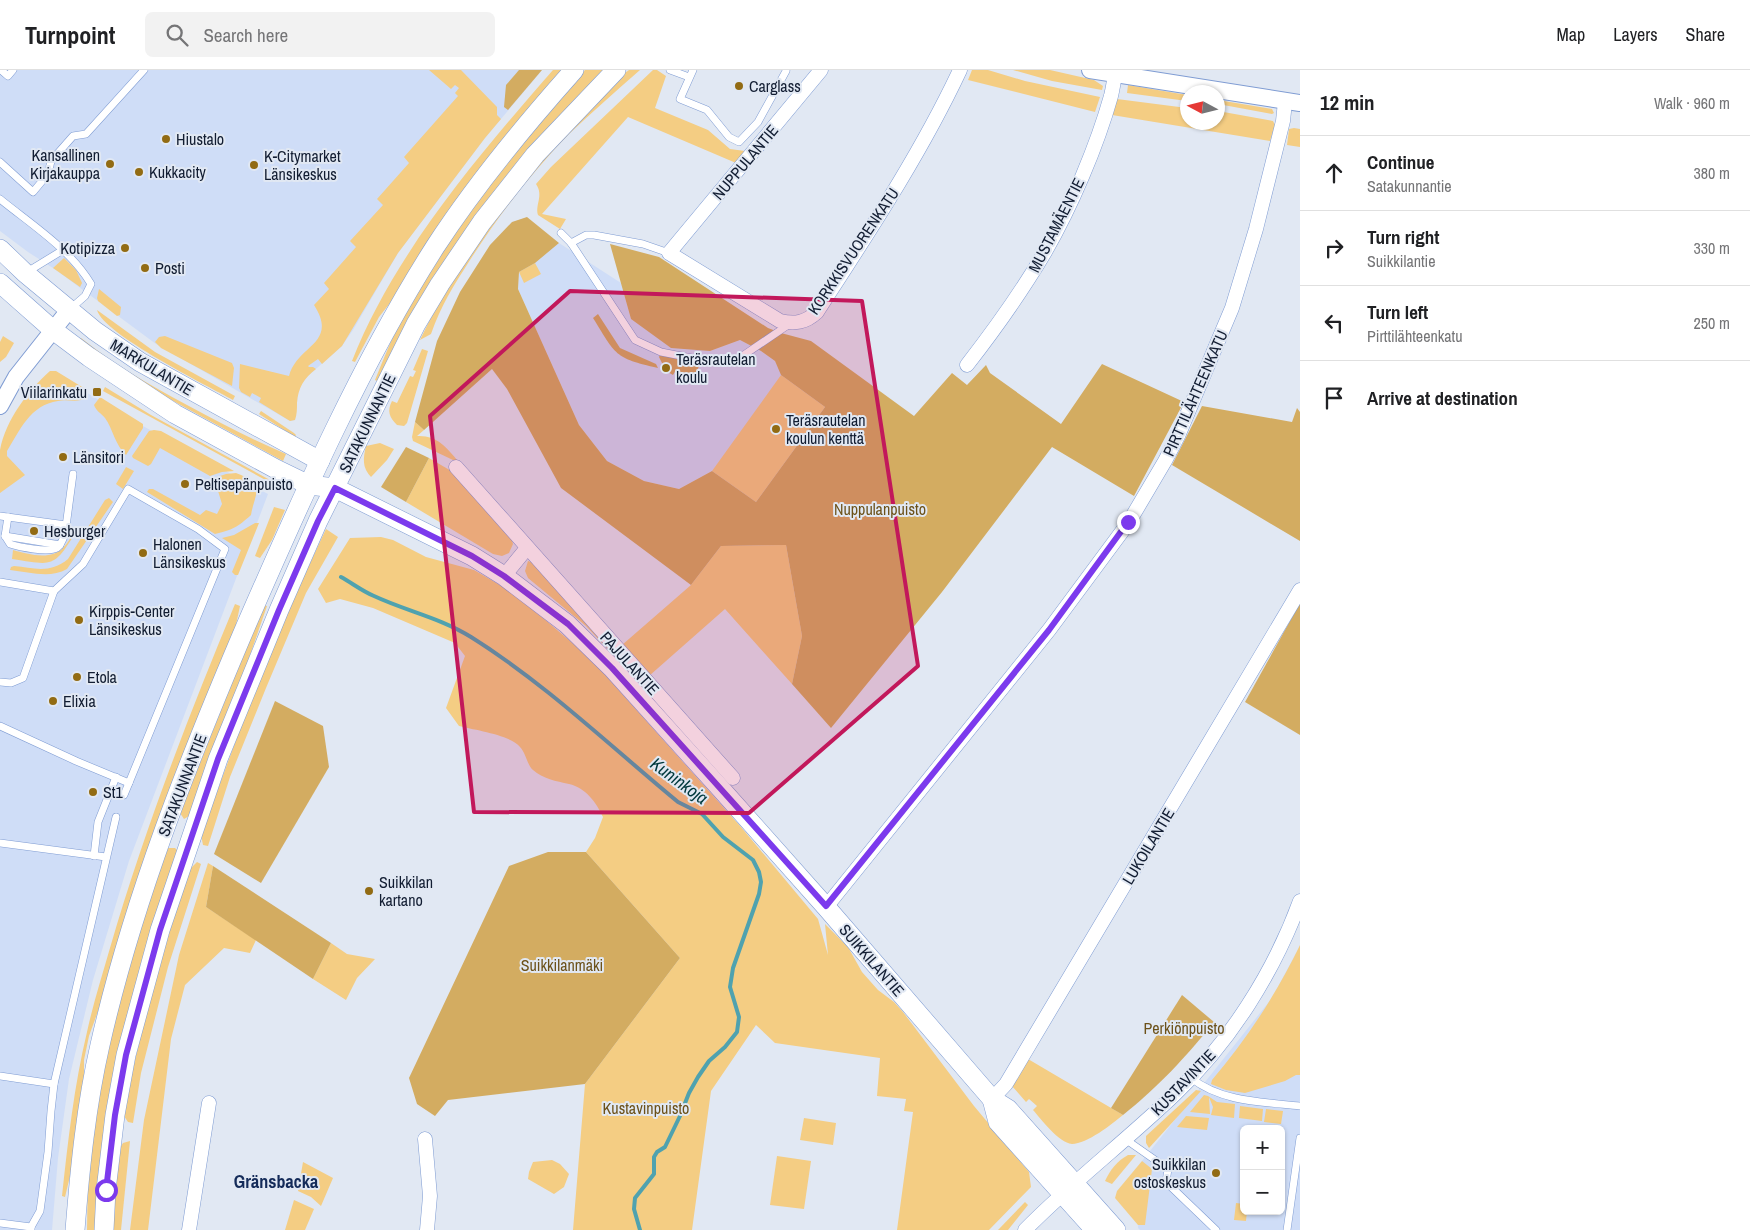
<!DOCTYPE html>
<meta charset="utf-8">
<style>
:root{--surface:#fff;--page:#f2f2f2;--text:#202124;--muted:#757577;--line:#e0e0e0}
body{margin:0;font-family:"Archivo Narrow",sans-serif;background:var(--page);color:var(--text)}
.controls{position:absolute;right:15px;bottom:15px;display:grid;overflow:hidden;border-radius:8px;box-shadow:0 1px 4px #0004}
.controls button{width:45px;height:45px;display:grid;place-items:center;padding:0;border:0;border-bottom:1px solid var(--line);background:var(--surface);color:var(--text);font:25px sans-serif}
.compass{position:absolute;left:1180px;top:15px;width:45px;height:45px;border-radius:50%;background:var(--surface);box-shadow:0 1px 4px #0004;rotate:277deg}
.stop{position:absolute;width:15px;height:15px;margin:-11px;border:4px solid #7c3aed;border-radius:50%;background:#fff}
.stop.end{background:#7c3aed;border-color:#fff;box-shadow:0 1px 5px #0008}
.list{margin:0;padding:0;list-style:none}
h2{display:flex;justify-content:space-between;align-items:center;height:65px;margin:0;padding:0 20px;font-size:21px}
h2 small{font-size:16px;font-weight:400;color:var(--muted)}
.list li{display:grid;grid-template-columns:32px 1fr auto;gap:15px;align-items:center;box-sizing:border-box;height:75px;padding:0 20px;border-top:1px solid var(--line)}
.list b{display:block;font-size:19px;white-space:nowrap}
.list p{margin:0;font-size:16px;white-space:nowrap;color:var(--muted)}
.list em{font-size:16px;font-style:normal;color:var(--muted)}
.icon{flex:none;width:28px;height:28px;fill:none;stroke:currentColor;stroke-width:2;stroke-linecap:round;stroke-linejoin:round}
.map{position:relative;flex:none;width:1300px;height:1160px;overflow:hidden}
header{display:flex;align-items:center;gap:30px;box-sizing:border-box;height:70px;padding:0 25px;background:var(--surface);border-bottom:1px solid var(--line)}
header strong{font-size:24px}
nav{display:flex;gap:28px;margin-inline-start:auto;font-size:18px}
.search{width:350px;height:45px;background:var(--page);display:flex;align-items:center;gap:12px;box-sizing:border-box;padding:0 18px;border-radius:8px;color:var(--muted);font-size:19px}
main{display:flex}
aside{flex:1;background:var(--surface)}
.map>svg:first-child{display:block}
</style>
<header>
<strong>Turnpoint</strong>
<div class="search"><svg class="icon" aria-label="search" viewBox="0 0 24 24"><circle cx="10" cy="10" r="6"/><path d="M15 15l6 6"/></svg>Search here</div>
<nav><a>Map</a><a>Layers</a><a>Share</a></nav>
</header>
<main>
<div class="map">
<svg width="1300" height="1160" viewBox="0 0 1300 1160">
<rect width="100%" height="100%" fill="#e1e8f3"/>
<!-- built -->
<g fill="#cfddf7" fill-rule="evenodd">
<path d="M0,0H542L485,68L398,183L353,260L342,276L309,305L302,313L298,323L295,350L290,351L156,274L56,200L28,182L0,161Z"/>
<path d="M559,173L621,213L631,249L710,281L740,270L761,281L775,291L782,305L756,432L712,401L679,419L644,411L607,391L579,355L518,219L519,202Z"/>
<path d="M53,302L130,349L268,424L129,791L93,910L69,1009L58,1088L52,1160H0V384L25,327Z"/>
<path d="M1296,883L1300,884V1160H1140L1138,1158L1142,1091L1272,928ZM1244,1059H1281V1141H1244Z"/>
</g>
<!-- green -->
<g fill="#f4cd83">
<path d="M429,0H461L497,37V45L501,49L485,68L398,183L342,276L322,294L318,289L308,296L309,297H313L316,299C304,308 298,318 297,333C297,339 297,344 295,350L290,351L259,332L261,328L252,323L250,327L241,322L239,318L240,294L289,306C297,275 339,274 314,235L329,219L324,213L356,177L350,171L383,135L377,129L409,93L404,87L458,26L455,23L459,18L455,15L451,19Z"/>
<path d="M553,0H563L499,74L453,135L401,219L379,247L355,292L352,291C394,184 478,86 553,0Z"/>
<path d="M585,0H605L569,38L379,312L375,310C382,293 389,275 397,258C446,163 514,79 585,0Z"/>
<path d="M629,0H640C616,21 592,42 569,64C532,102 499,145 470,190C454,215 441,235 431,264L420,270C450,207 491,149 536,96C563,64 593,35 622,5Z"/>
<path d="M653,0H657L666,6L655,38L708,60L730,79L745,81L736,93L628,47L542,144L566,149L560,159L538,145C535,134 544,126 536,114L551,97Z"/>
<path d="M972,0H988L1025,11L1100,27L1095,42L968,10Z"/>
<path d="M1013,0H1050L1094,10L1103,16L1102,20L1052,11Z"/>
<path d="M1128,15L1187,25V31L1127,23Z"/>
<path d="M1117,29L1187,38L1188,52H1218V41L1273,51L1275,55L1270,71L1112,45Z"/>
<path d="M1218,30L1272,39L1274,43L1272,44L1218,34Z"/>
<path d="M1294,58L1300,59V77L1287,75L1289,59Z"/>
<path d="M64,188L76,200L82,213L80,217L53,198Z"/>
<path d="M535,193L541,204L524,213L519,202Z"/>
<path d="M99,219L121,237L120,245L117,246L98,231L97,228Z"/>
<path d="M97,240L155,282L235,326L233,330C208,316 103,264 97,240Z"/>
<path d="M3,266L14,273L6,287L0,292V272Z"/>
<path d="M165,266L232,293L234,298L232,316L161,278L155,272L159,267Z"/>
<path d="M79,268H81C115,295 148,314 187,335C220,353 251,369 286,384L283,391L122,303Z"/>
<path d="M422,279L428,281L407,353L404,356L397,355C389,347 387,341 392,331L397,333L410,306L413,307L416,301L413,300Z"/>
<path d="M50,301H56L87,320L81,330C73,332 66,329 58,331C30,335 20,360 7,381V386L25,405L0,423C0,409 0,393 0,380C6,349 28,321 50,301Z"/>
<path d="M781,305L825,337L756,432L712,401Z"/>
<path d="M105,317L151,345L270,410L269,412L103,321Z"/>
<path d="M100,327L143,354V358L126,385C115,375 113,359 105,348C101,343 96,341 94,335Z"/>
<path d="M261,341L294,363L296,365L295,367L259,344Z"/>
<path d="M415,352L424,360L417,366C437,365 446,377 458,391L453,390L413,371L412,367Z"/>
<path d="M154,360L161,361L234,401L222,402L210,406L160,378L151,394L148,396L133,388L132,386L149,361Z"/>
<path d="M380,373L394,379L387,390L371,407C362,398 363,388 366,376Z"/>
<path d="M429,388L453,402L511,467L513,474L509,483L502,486L493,484L406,432Z"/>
<path d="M126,397L134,401L123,419L116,414Z"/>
<path d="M236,403C267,415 255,421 251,445C238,457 232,460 215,464L147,422L149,419H153L200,445L206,440L217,444L222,434L214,408L226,404Z"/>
<path d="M109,428L113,432L67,499C50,509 29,502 10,500L11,497L14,496C34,498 50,504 68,489L105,430Z"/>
<path d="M274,437L285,440L272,470L260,488L255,486Z"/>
<path d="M255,453H259L238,505H235L232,502L241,480L222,468L234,465Z"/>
<path d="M326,459L338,467L306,523L266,618L230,707L208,776L203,775L201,765L255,619L298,519Z"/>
<path d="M74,461L76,462C53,499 53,495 12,489L13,480C27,484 51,491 63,478C68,473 71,467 74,461Z"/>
<path d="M381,467L393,470L426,487L474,500L505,518L543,548L590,588L741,757L818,849L828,885L825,854L848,877L862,902L878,920L894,932L903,942L974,1036L1029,1102L1031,1117L989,1160H897L913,1042L904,1041L906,1029L877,1026L880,988L775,973L756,955L711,1021L692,1160H573L585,1014L680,888L586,782L595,768L603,747C596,732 586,718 569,714C556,711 543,709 533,700C527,695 526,683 520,677C511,665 474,660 459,656L446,638L465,586L455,573L373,538L340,529L326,533L318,519L350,468Z"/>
<path d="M786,475L802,566L792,614L725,539L649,606L622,575L691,515L721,476Z"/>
<path d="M528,491L536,494L709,685L706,688L614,586L586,556L528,508L525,501Z"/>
<path d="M235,534L240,536L234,564L140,801L105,922L89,966L84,990V1021L71,1102L65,1127L62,1126C68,1071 74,1016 87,962C93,934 102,906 110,878C144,761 188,647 235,534Z"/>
<path d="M263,535L267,536L239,617L189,746L184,749L180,743Z"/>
<path d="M167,778H175L178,781L96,1160H87L88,1100L96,1037L107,981L140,852Z"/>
<path d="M197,792L201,794L168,897L141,1003L133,1053L128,1052L124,1046C138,962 163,881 189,800Z"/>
<path d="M208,793L213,796L206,837L256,870L250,883L224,878L185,915L171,969L148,1160H130L144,1050L179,885Z"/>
<path d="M331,873L347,884L375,889L357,908L346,930L313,909Z"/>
<path d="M1300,875V1005H1296L1285,1011L1245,1023L1226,1020L1211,1014L1212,1010C1247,969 1277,923 1300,875Z"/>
<path d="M1028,989L1123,1045C1112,1054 1087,1074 1072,1074C1059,1073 1041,1049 1033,1040L1037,1036L1029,1029L1026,1032L1012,1016Z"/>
<path d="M1196,1020L1201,1021L1149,1078L1146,1073V1066Z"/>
<path d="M1204,1025L1208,1026L1217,1032L1235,1034L1234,1048L1211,1045L1213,1037L1209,1027L1210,1044L1190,1042Z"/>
<path d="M1240,1036L1263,1039L1262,1051L1239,1048Z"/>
<path d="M1266,1039L1283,1041L1281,1054L1264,1052Z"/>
<path d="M1186,1046L1209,1048L1207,1060L1177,1057Z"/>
<path d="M804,1048L836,1053L833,1075L800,1070Z"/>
<path d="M130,1071L121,1160H112L118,1081L123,1073Z"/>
<path d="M1128,1085H1136L1112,1114L1105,1111C1110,1100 1117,1091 1128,1085Z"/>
<path d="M777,1086L811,1091L804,1139L770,1135Z"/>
<path d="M552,1090L560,1094L569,1104L564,1117L554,1124L528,1109L529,1102L533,1092Z"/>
<path d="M1142,1091L1152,1099L1145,1155H1138L1115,1128L1117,1121Z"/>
<path d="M303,1092L333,1108L321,1136L311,1127L298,1121Z"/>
<path d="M294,1130L314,1139L305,1160H285Z"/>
<path d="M1025,1132L1028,1135L1008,1160H998Z"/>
<path d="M1236,1133L1244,1134V1141H1247L1246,1151L1234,1150Z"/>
</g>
<!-- forest -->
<g fill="#d3ac61">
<path d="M519,0H542L508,40L504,37L506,15Z"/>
<path d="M527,147L559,173L535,193L519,202L518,219L579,355L607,391L644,411L679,419L712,401L756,432L825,337L781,305L775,291L761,281L740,270L710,281L671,278L631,249L610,174L659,187L768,258L781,263L811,271L914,346L952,303L967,315L986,295L990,303L1061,354L1102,294L1184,332L1134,426L1052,377L942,522L831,658L792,614L802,566L786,475L721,476L691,515L561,418L507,319L492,299L424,360L415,352L437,271L460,222L490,175L512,152Z"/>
<path d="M598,244L620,278L656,294L658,298C614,288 616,285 593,248Z"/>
<path d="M661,282L702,290L692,311L676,300L673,305L666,301L659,287Z"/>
<path d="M1202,336L1292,352L1297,338L1300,342V471L1172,395Z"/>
<path d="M406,377L429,388L406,432L381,417Z"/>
<path d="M1300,533V665L1245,632Z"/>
<path d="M275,631L323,656L329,697L261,813L214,784Z"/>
<path d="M548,782H586L680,888L585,1014L448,1030L435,1046L417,1034L409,1008L509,796Z"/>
<path d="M213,796L331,873L313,909L206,837Z"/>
<path d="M1182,925L1214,952C1185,988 1159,1016 1123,1045L1111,1038Z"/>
</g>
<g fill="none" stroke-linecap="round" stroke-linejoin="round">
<!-- stream -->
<path stroke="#4fa2af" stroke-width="4" d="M341,507C352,513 362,521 374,526C406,541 441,548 471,567C546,614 610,676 678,732L702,744L723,767L753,790L759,802L761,812L759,824L733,898L730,917L739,947L737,962L725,977L709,991L698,1007L689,1023L680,1046L665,1077L657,1082L654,1087V1104L635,1128L634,1139L640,1160"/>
<defs>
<g id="service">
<path d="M1,0L8,6L13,0"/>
<path d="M670,0L689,7"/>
<path d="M693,0L680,29L707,40L729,67L739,72L758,52L786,1"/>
<path d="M0,92L33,122L48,104L51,91L73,66L86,64L144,0"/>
<path d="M0,129C32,155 70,179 91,214L85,226L70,239"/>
<path d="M561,163L571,173L586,165H594L643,174L669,183"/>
<path d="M571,173L635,270L661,282L702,290L735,291L791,253"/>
<path d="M27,202L63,180"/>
<path d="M0,446L66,455"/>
<path d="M8,447L5,466L10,474C19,477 48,483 57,478C61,475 63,469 65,464L73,404"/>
<path d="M5,466L60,475"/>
<path d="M0,512L54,521"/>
<path d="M0,612L11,613L23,608L54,521L83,494L128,419L198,459L225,479L124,725"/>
<path d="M0,656L76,691L129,713"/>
<path d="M0,773L106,787"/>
<path d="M94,786L98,752L116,707"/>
<path d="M0,1006L54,1014"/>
<path d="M1191,1008C1221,1032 1263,1032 1300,1036"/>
<path d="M1125,1069L1168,1099L1166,1112L1216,1160"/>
<path d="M0,1153L31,1157V1160"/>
<path d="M31,1157L40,1141L48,1082L51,1041L54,1014L116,747"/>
<path d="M1287,1160L1300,1068"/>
</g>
<g id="minor">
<path d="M821,0L669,183L780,251C795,254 805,253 817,242C868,163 920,85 960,0"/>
<path d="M967,295C995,259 1022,221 1045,182C1071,137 1097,76 1111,26C1113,18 1114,9 1116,0"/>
<path d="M456,397L733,708"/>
<path d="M504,506L527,478"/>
<path d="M826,837L1049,560L1129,452L1165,391L1178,366L1232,238L1256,159L1283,51L1285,32"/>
<path d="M992,1029L1006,1014L1300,520"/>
<path d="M425,1069L430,1126L427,1160"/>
<path d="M189,1160L209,1033"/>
<path d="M1025,1160C1072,1112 1126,1071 1175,1024C1230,972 1274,902 1300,831"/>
</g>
<g id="tertiary">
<path d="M1090,0L1300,33"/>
<path d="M0,336L16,307L69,240"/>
</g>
<g id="secondary">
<path d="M0,179L25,203L95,261L140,292L320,391"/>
<path d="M0,213L53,260L89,287L175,344L276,399L309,415L335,418L472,486L504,506L567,554L612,598L721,719L826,837L992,1029L1008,1039L1116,1160"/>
<path d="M992,1029L998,1052L1095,1160"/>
<path d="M75,1160C80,1098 86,1036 100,975C133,829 189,689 248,551C303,425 361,293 435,177C476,114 524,56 574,0"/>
<path d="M104,1160L106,1120L115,1045L126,985L160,860L218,689L279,540L318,451L416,254L440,214L482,152L535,85L616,0"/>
</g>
</defs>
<!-- service casing -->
<use href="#service" stroke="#7f9cd3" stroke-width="8"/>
<!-- minor casing -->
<use href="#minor" stroke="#7f9cd3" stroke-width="15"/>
<!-- tertiary casing -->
<use href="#tertiary" stroke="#7f9cd3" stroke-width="18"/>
<!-- secondary casing -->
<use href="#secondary" stroke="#7f9cd3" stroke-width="20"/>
<!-- service -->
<use href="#service" stroke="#fff" stroke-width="7"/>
<!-- minor -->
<use href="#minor" stroke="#fff" stroke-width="14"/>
<!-- tertiary -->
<use href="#tertiary" stroke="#fff" stroke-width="16"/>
<!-- secondary -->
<use href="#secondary" stroke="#fff" stroke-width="19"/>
</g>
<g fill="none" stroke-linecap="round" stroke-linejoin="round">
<!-- route -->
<path stroke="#7c3aed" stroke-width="6" d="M106,1120L115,1045L126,985L160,860L218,689L279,540L318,451L335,418L472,486L504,506L568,554L612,598L826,836L1049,560L1128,452"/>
</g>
<!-- marked area -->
<path fill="#c2185b" fill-opacity="0.2" stroke="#c2185b" stroke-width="4" stroke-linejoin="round" d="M570,221L862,231L918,596L749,743L474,742L430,346Z"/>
<!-- markers -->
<g fill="#926b13" stroke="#e1e8f3" stroke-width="2">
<circle cx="739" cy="16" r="5"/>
<circle cx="166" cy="69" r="5"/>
<circle cx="110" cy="94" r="5"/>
<circle cx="254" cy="95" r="5"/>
<circle cx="139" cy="102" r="5"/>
<circle cx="125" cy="178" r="5"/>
<circle cx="145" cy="198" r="5"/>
<circle cx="666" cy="298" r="5"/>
<rect x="92" y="317" width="10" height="10" rx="2.5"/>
<circle cx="776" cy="359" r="5"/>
<circle cx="63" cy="387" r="5"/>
<circle cx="185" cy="414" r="5"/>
<circle cx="34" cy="461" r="5"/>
<circle cx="143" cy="483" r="5"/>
<circle cx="79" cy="550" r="5"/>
<circle cx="77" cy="607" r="5"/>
<circle cx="53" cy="631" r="5"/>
<circle cx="93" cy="722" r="5"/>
<circle cx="369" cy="821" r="5"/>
<circle cx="1216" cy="1103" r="5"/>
</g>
<g text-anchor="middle" stroke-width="4" stroke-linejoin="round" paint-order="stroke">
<!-- poi labels -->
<g font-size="16" fill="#121d32" stroke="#e1e8f3" text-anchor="start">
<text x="749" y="22">Carglass</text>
<text x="176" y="75">Hiustalo</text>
<text x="100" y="91" text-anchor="end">Kansallinen<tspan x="100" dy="18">Kirjakauppa</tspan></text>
<text x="264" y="92">K-Citymarket<tspan x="264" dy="18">Länsikeskus</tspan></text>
<text x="149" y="108">Kukkacity</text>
<text x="115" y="184" text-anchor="end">Kotipizza</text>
<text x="155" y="204">Posti</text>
<text x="676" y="295">Teräsrautelan<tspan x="676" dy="18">koulu</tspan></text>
<text x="87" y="328" text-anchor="end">Viilarinkatu</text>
<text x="786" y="356">Teräsrautelan<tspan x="786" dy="18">koulun kenttä</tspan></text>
<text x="73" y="393">Länsitori</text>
<text x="195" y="420">Peltisepänpuisto</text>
<text x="44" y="467">Hesburger</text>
<text x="153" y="480">Halonen<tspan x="153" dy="18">Länsikeskus</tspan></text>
<text x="89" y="547">Kirppis-Center<tspan x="89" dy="18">Länsikeskus</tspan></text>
<text x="87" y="613">Etola</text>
<text x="63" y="637">Elixia</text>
<text x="103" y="728">St1</text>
<text x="379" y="818">Suikkilan<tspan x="379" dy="18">kartano</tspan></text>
<text x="1206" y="1100" text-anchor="end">Suikkilan<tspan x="1206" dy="18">ostoskeskus</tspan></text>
</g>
<!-- street labels -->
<g font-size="16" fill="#121d32" stroke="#e1e8f3">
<text transform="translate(745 92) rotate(-50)" y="6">NUPPULANTIE</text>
<text transform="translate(1056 155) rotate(-63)" y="6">MUSTAMÄENTIE</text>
<text transform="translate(853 181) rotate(-56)" y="6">KORKKISVUORENKATU</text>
<text transform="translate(152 297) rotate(31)" y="6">MARKULANTIE</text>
<text transform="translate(1195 323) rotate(-66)" y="6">PIRTTILÄHTEENKATU</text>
<text transform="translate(367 353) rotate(-64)" y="6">SATAKUNNANTIE</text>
<text transform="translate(630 593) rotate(48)" y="6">PAJULANTIE</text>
<text transform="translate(182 715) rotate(-69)" y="6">SATAKUNNANTIE</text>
<text transform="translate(1148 776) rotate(-59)" y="6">LUKOILANTIE</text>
<text transform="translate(872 890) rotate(49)" y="6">SUIKKILANTIE</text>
<text transform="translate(1183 1012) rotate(-46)" y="6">KUSTAVINTIE</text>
</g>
<!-- park labels -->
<g font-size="16" fill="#6c5119" stroke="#e1e8f3">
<text x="880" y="445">Nuppulanpuisto</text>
<text x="562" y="901">Suikkilanmäki</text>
<text x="1184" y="964">Perkiönpuisto</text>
<text x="646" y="1044">Kustavinpuisto</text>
</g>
<!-- water labels -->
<g font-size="18" font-style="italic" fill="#00393d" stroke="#e1e8f3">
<text transform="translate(679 711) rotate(36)" y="6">Kuninkoja</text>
</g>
<!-- neighbourhood labels -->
<g font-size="18" font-weight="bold" fill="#142b59" stroke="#e1e8f3">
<text x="276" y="1118">Gränsbacka</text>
</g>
</g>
</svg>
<div class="controls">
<button>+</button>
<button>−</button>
</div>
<svg class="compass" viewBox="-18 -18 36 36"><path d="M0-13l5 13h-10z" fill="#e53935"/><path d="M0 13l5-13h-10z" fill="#757577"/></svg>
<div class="stop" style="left:106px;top:1120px"></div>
<div class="stop end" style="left:1128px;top:452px"></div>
</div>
<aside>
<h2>12 min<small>Walk · 960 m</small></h2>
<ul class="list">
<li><svg class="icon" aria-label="ahead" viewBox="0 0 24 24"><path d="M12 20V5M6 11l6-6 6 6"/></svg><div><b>Continue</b><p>Satakunnantie</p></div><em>380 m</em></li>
<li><svg class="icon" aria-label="right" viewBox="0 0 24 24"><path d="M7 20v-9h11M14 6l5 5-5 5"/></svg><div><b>Turn right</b><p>Suikkilantie</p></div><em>330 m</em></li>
<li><svg class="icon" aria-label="left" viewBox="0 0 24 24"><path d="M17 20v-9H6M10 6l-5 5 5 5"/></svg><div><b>Turn left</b><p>Pirttilähteenkatu</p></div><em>250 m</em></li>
<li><svg class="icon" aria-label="arrive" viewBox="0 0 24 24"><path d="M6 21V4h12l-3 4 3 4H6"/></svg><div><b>Arrive at destination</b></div></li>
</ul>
</aside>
</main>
